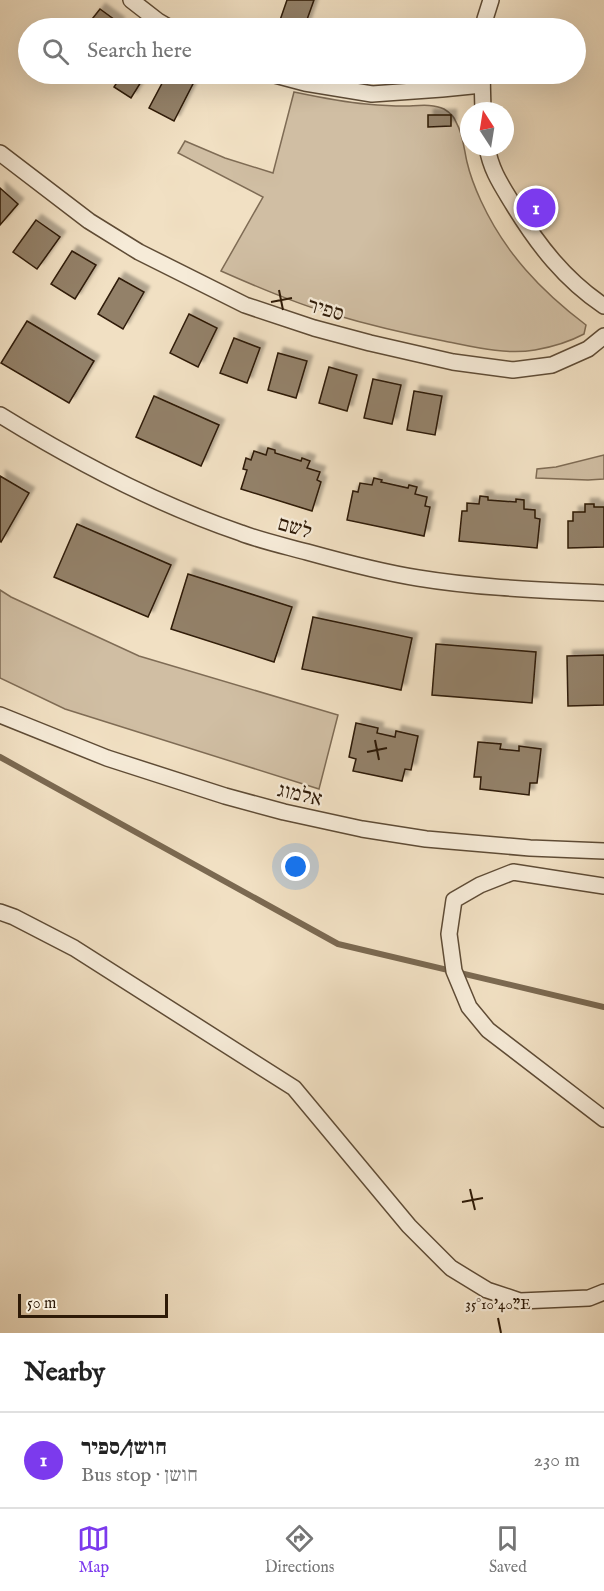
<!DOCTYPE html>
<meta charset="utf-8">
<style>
:root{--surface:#fff;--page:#f6f6f6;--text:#222;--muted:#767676;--line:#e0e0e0;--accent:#7c3aed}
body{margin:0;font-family:"IM FELL English","Frank Ruhl Libre",serif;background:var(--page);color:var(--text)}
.compass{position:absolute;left:460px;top:102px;width:54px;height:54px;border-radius:50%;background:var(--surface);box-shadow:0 6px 24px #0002;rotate:348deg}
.scale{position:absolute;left:18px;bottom:15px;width:150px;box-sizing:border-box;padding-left:6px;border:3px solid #2e1a07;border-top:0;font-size:16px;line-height:21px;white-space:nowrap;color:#2e1a07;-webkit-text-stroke:4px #f6ebd8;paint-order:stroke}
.you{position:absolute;left:296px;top:867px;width:21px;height:21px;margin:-15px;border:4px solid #fff;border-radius:50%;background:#1a73e8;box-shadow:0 0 0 9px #1a73e833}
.badge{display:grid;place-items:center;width:39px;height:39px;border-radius:50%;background:var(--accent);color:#fff;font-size:20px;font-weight:700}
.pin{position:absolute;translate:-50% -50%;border:3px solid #fff;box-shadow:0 2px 6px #0006}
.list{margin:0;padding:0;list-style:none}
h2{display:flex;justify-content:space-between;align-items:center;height:78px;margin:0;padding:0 24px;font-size:26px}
h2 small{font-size:20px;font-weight:400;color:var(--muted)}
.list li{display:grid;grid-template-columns:39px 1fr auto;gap:18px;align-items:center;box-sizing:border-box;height:96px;padding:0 24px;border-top:2px solid var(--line)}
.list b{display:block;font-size:22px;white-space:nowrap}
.list p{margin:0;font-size:20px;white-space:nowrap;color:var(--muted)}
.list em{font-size:20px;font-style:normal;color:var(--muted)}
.icon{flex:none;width:33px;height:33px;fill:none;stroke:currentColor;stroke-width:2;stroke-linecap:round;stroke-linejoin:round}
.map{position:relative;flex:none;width:604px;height:1333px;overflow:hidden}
.search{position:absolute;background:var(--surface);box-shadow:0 6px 24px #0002;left:18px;right:18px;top:18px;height:66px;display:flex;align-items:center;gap:15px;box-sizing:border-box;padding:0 21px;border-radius:33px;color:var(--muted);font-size:22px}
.sheet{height:174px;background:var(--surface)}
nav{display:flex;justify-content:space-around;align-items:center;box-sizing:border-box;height:84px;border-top:2px solid var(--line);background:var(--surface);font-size:16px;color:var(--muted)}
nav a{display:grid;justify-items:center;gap:3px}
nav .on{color:var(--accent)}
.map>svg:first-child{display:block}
</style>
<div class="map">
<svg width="604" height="1333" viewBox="0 0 604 1333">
<defs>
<filter id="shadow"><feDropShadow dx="5.5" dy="-5.5" stdDeviation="1.5" flood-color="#0004"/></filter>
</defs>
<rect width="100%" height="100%" fill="#f1e0c3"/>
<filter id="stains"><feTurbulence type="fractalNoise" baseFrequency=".00333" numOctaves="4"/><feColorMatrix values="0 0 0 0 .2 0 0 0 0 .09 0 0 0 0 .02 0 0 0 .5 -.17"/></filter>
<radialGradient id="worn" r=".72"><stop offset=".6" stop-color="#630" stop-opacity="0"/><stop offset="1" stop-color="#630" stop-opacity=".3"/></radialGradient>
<!-- green -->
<g fill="#d0bea3" stroke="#7f6c55" stroke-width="1.5">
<path d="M294,92C318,97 342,102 366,104C378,105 391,106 403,106C416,106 432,103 444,109C449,112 454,116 456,122C463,134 464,149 467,162C470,175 475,188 481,201C505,253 541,291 586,325L584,334C569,342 552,347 535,350C505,355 474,347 444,341C407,334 369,325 332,314C294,303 257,287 221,271L263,197L178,153L185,141L225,158L273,173Z"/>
<path d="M604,455V479L588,480L536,478L537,469L556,467Z"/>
<path d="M0,590L11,597L139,656L338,715L319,789L65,709L0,678Z"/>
</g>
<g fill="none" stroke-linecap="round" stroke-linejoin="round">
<!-- stream -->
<path stroke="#7b6951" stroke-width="6" d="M0,757L338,944L604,1007"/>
</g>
<!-- building -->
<g fill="#938169" stroke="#2e1a07" stroke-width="1.5" filter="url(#shadow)">
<path d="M287,0H314L304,28H286L278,26Z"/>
<path d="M100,9L119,23L115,28H85Z"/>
<path d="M118,74H146L131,98L114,87L121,76Z"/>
<path d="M167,74H198L174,121L149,108Z"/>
<path d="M428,115H451V126L428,127Z"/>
<path d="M0,188L18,204L0,225Z"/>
<path d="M36,220L60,237L37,269L13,252Z"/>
<path d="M72,251L96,265L75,299L51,284Z"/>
<path d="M119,278L144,292L123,329L98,314Z"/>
<path d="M189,314L217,328L198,367L170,353Z"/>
<path d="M27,321L94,361L69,403L1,363Z"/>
<path d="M234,338L260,348L247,383L220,373Z"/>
<path d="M278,353L307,361L296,398L268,390Z"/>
<path d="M329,367L357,375L347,411L319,403Z"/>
<path d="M373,379L401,385L392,424L364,418Z"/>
<path d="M414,391L442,396L435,435L407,430Z"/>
<path d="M154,396L219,425L201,466L136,437Z"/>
<path d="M268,448L275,450V453L301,461L302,458L310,461L307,468L320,472L317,480L321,482L312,511L241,489L247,470L243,469L246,458L251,460L254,451L266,455Z"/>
<path d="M0,476L29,493L1,542L0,541Z"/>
<path d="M374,478L382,480L381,482L408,488L409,485L417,487L415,494L427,497L425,506L430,507L424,536L347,520L353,491L358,492L360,483L372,485Z"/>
<path d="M480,496L488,497V500L516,502V499L524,500V509L535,510V518L540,519L537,548L459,541L462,511H467V503L479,504Z"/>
<path d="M585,504H594V507H604V547L568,548V521H573V512H585Z"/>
<path d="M77,524L171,565L148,617L54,577Z"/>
<path d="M188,574L292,607L274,662L171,629Z"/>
<path d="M313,617L412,638L401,690L302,669Z"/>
<path d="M436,644L536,652L532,703L432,695Z"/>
<path d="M604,655V705L568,706L567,656Z"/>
<path d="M356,723L378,728L377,733L395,737L396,731L418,736L411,770L405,769L402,781L353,771L356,759L349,757Z"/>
<path d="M478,742L501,744L500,749L519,751V746L541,749L537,783H530L529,795L480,789L481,777H474Z"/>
</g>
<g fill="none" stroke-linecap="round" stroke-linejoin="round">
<defs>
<g id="minor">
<path d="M131,0L158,21L170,28"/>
<path d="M484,28L485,19L491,0"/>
<path d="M271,74L305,83L372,94L442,89L482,85"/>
<path d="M482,74L483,111"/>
<path d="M487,147C491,171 502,186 514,206C538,245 565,280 604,306"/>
<path d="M0,153L89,221L139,252L245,305L314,328L370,343L453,362L513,370L552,365L588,349L604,336"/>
<path d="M0,415C76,462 156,504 241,533C262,541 285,546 307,552C343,562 380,572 418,578C479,588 542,590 604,593"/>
<path d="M0,715L107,758L225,796L284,812L362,829L426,839L530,848L604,851"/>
<path d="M604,886L513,872L480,885L454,900L449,934L454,971L469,1007L488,1030L604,1119"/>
<path d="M0,912L14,917L74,948L294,1088L409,1226L451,1268L487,1290L520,1301L589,1298L604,1292"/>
</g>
</defs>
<!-- minor casing -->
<use href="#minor" stroke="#5f4c36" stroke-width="18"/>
<!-- minor -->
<use href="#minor" stroke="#f6ebd8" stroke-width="15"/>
</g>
<!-- ticks -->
<path fill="none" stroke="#2e1a07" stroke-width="2" d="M279,290L283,310M271,302L292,298M375,740L379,760M367,752L387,748M470,1189L475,1210M462,1202L483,1198M498,1318L501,1333"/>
<g text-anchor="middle" stroke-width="4.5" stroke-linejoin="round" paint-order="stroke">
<!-- street labels -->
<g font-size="21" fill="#2e1a07" stroke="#f6ebd8">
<text transform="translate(326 309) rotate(16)" y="7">ספיר</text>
<text transform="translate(295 527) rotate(16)" y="7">לשם</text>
<text transform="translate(300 794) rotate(13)" y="7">אלמוג</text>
</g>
</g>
<g font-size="15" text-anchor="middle" fill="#2e1a07" stroke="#f6ebd8" stroke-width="4.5" stroke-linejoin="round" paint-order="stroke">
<text x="498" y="1309">35°10'40"E</text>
</g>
<rect width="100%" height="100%" filter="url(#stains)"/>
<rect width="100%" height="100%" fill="url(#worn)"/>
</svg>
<svg class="compass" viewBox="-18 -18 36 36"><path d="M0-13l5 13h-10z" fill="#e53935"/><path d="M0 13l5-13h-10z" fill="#767676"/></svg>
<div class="scale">50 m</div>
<div class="you"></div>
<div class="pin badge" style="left:536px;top:208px">1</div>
<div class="search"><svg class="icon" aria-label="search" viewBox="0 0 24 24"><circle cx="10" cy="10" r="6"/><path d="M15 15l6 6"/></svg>Search here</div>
</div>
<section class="sheet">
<h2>Nearby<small></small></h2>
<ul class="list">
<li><span class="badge">1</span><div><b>חושן/ספיר</b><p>Bus stop · חושן</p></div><em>230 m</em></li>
</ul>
</section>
<nav>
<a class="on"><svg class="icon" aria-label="map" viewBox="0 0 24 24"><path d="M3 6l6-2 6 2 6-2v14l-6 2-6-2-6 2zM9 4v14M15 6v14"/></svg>Map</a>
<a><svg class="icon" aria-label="directions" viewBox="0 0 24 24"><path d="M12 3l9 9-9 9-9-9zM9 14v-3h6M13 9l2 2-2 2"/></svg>Directions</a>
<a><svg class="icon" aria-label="saved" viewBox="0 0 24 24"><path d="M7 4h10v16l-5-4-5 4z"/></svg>Saved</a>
</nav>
